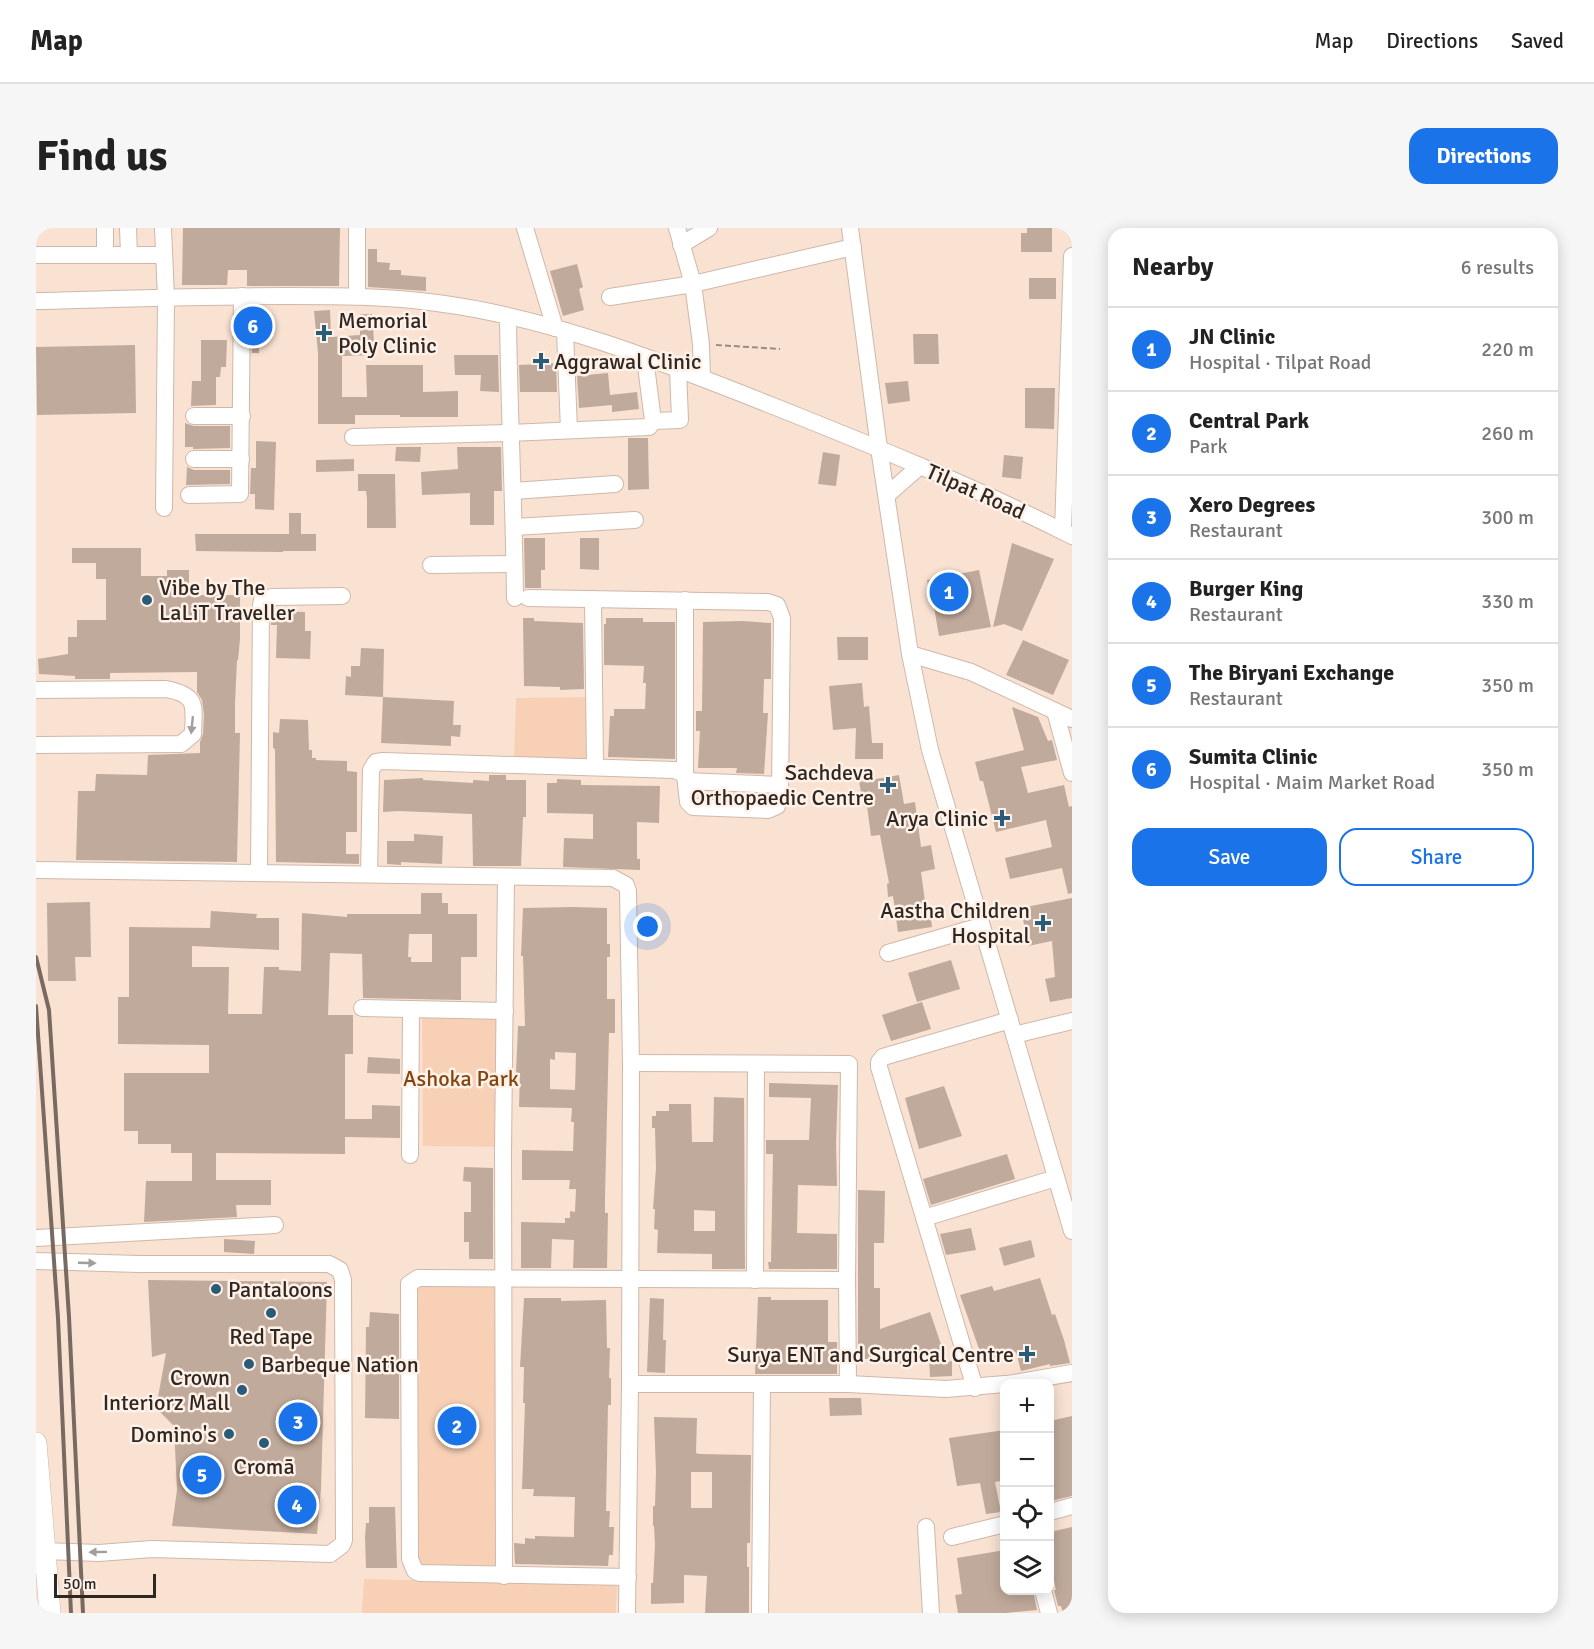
<!DOCTYPE html>
<meta charset="utf-8">
<style>
:root{--surface:#fff;--page:#f6f6f6;--text:#222;--muted:#767676;--line:#e0e0e0;--accent:#1a73e8}
body{margin:0;font-family:Signika,sans-serif;background:var(--page);color:var(--text)}
.controls{position:absolute;right:18px;bottom:18px;display:grid;overflow:hidden;border-radius:12px;box-shadow:0 3px 15px #0003}
.controls button{width:54px;height:54px;display:grid;place-items:center;padding:0;border:0;border-bottom:2px solid var(--line);background:var(--surface);color:var(--text);font:30px sans-serif}
.scale{position:absolute;left:18px;bottom:15px;width:102px;box-sizing:border-box;padding-left:6px;border:3px solid #2f2721;border-top:0;font-size:16px;line-height:21px;white-space:nowrap;color:#2f2721;-webkit-text-stroke:4px #fff1e8;paint-order:stroke}
.you{position:absolute;left:612px;top:699px;width:21px;height:21px;margin:-15px;border:4px solid #fff;border-radius:50%;background:#1a73e8;box-shadow:0 0 0 9px #1a73e833}
.badge{display:grid;place-items:center;width:39px;height:39px;border-radius:50%;background:var(--accent);color:#fff;font-size:20px;font-weight:700}
.pin{position:absolute;translate:-50% -50%;border:3px solid #fff;box-shadow:0 2px 6px #0006}
.list{margin:0;padding:0;list-style:none}
h2{display:flex;justify-content:space-between;align-items:center;height:78px;margin:0;padding:0 24px;font-size:26px}
h2 small{font-size:20px;font-weight:400;color:var(--muted)}
.list li{display:grid;grid-template-columns:39px 1fr auto;gap:18px;align-items:center;box-sizing:border-box;height:84px;padding:0 24px;border-top:2px solid var(--line)}
.list b{display:block;font-size:22px;white-space:nowrap}
.list p{margin:0;font-size:20px;white-space:nowrap;color:var(--muted)}
.list em{font-size:20px;font-style:normal;color:var(--muted)}
.actions{display:flex;gap:12px;padding:18px 24px}
.actions a{flex:1;padding:14px 0;border:2px solid var(--accent);border-radius:18px;text-align:center;font-size:21px;color:var(--accent)}
.actions .main{background:var(--accent);color:#fff}
.icon{flex:none;width:33px;height:33px;fill:none;stroke:currentColor;stroke-width:2;stroke-linecap:round;stroke-linejoin:round}
.map{position:relative;flex:none;width:1036px;height:1385px;overflow:hidden;border-radius:18px}
header{display:flex;align-items:center;gap:36px;box-sizing:border-box;height:84px;padding:0 30px;background:var(--surface);border-bottom:2px solid var(--line)}
header strong{font-size:28px}
nav{display:flex;gap:33px;margin-inline-start:auto;font-size:21px}
.intro{display:flex;align-items:center;justify-content:space-between;box-sizing:border-box;height:144px;padding:0 36px}
h1{margin:0;font-size:42px}
.button{padding:15px 27px;border-radius:18px;background:var(--accent);color:#fff;font-size:21px;font-weight:700}
main{display:flex;gap:36px;padding:0 36px}
aside{flex:1;background:var(--surface);border-radius:18px;box-shadow:0 3px 15px #0003}
.map>svg:first-child{display:block}
</style>
<header>
<strong>Map</strong>
<nav><a>Map</a><a>Directions</a><a>Saved</a></nav>
</header>
<div class="intro"><h1>Find us</h1><a class="button">Directions</a></div>
<main>
<div class="map">
<svg width="1036" height="1385" viewBox="0 0 1036 1385">
<rect width="100%" height="100%" fill="#f9e2d2"/>
<!-- green -->
<g fill="#f8d0b6">
<path d="M552,469L551,532H478L480,470Z"/>
<path d="M386,787H460L465,919L387,918Z"/>
<path d="M379,1059H460L461,1337L383,1338Z"/>
<path d="M328,1351L581,1357L580,1385H326Z"/>
</g>
<!-- building -->
<g fill="#c0aa9b" fill-rule="evenodd">
<path d="M147,0H304L303,58H211V42H192L191,57H146Z"/>
<path d="M991,0H1016V24H985V5H991Z"/>
<path d="M332,21H341V34L354,35L353,42H365V47L390,49V63L332,59Z"/>
<path d="M541,36L547,59L543,61L548,82L527,88L514,43Z"/>
<rect x="993" y="50" width="27" height="21"/>
<path d="M294,82L295,109L324,107V86H336L339,127L306,128V169H331L330,137H387V164L422,163V189H364V187H319V196H282V125L278,83Z"/>
<rect x="216" y="85" width="7" height="40"/>
<path d="M877,106H902L903,136H878Z"/>
<path d="M165,112H191L190,139H185L184,149H180V177L155,178L156,153H165Z"/>
<path d="M99,117L100,185L1,187L0,119Z"/>
<path d="M418,127H462L463,164L444,163L445,147H419Z"/>
<path d="M520,135L521,164H484L483,137Z"/>
<path d="M572,145L574,167L601,164L603,181L576,184V177L543,180L541,148Z"/>
<path d="M872,153L874,173L852,176L849,155Z"/>
<path d="M989,160H1019L1018,201L989,200Z"/>
<path d="M149,195L158,198H194V220L157,221V219H149Z"/>
<path d="M592,210H612L613,261L592,262Z"/>
<path d="M220,213L240,214L238,282L219,281V266H214L215,240H220Z"/>
<path d="M360,219H385L384,234L359,233Z"/>
<path d="M421,219H465L466,263H458V297H434V265L386,267L385,244L422,241Z"/>
<path d="M787,224L804,227L800,258L782,256Z"/>
<path d="M968,227L987,229L985,251L966,249Z"/>
<path d="M318,231V243L280,244V232Z"/>
<path d="M151,239L158,242H194V256L150,257Z"/>
<path d="M322,246H359L360,300H331V270L330,263H322Z"/>
<path d="M253,285H265V306H280V323H247V324L160,323L159,306H253Z"/>
<path d="M488,310H509V342H505V360H489Z"/>
<path d="M544,310H563V342L544,341Z"/>
<path d="M976,315L1018,331L986,403L968,396L957,399Z"/>
<path d="M36,320H105V348H131V342H153V367H204V411L202,432H201L199,475V505H204L201,634L40,632L42,563H59L60,546L111,547L112,527L164,525V514L167,506L168,487L166,472L161,464V444L74,445V451H39V448L3,446L2,431L32,426V409H41V392H70V351H60V335H36Z"/>
<path d="M943,342L955,399L903,408L898,379H896L891,352Z"/>
<path d="M235,383L269,384V403H275L274,431L240,430L241,397H235Z"/>
<path d="M487,390H498V393L547,395L548,461L524,462V459L488,458Z"/>
<path d="M570,390H607V394H639V531L572,529L574,488H578V481H609L610,455H607L608,438L568,437V396H570Z"/>
<path d="M706,393L735,395V451H728L727,485H732L728,546L700,545L701,540H662L664,503H660V483H666L667,394Z"/>
<path d="M801,409H832V432H802Z"/>
<path d="M987,412L1033,432L1017,467L970,447Z"/>
<path d="M325,420L348,421L347,469L309,467L310,448L315,449V438H324Z"/>
<path d="M826,455L828,479L833,478L836,515H847V531H819L820,500L797,502L793,458Z"/>
<path d="M347,469L418,473L417,497H425L424,509L415,508V518L345,515Z"/>
<path d="M976,479L1002,489L1012,513L1016,512L1021,532L985,539L992,565L1028,557L1033,579L1036,578V665L1032,666L1026,640L974,651L969,630L1016,619L1010,592L960,604L947,553H944L939,534L988,522Z"/>
<path d="M244,491L272,492L273,522H276V530H280V532L311,533V543L321,544V604H310V626H323V636L240,634L239,521L237,520V504L243,505Z"/>
<path d="M453,547H470V552H490V589H487L485,638H437L436,586L363,583L347,584L348,552L387,550V552L437,555V552L453,553Z"/>
<path d="M863,547L868,576L879,574L885,619L895,617L899,641L885,644L890,681H894L896,699L862,704L857,668L852,669L851,656L853,655L844,607L835,608L831,578L828,579L823,554Z"/>
<path d="M521,551L545,552V557L624,558L623,595L601,594V631H604V642L527,639L528,610L557,611V586L511,585V555H521Z"/>
<path d="M667,564L728,567V571L667,569Z"/>
<path d="M378,606L407,608L406,636L365,634V637L351,636V613H378Z"/>
<path d="M385,665H406V675H412V686H441V729H425V772L327,770L326,726L294,725L292,787H317V826H309V891H336V877L364,878V910L309,909V926L180,925V952H235V977H200L201,989L108,994L110,953H156V925H135V916H102V903H88V845H173V817L82,816V769H93V699L174,700L175,683L221,686L220,690H243V722L156,718V739H193L192,786H226L228,739H243V742L265,743L266,685L311,689V686H385ZM373,706H396V734H375V729H372Z"/>
<path d="M1036,670V770L1014,774L1009,751L1019,749L1016,713L992,718L985,680Z"/>
<path d="M54,674L55,729H39L40,753H12L11,675Z"/>
<path d="M537,679L571,680V716H574V729H571V771H579V805H573L569,969V985H572L571,1040H537L538,1012L516,1011L515,1040H485V994L529,995V990H534V983L539,984L540,961H533L534,952H486V922L537,923L538,894H535L536,880L483,879L484,845H480L482,798H489L487,728H485L487,680ZM519,824L540,825L539,862L514,861V831L519,832Z"/>
<path d="M915,732L924,761L881,774L872,745Z"/>
<path d="M886,774L895,801L855,813L846,787Z"/>
<path d="M332,829L364,831V846L331,845Z"/>
<path d="M733,855L802,857L800,915L801,958L762,957L761,1005L801,1006V1041H733L732,1034H735L737,926H730V912H773L775,870L733,869Z"/>
<path d="M908,858L926,908L883,921L869,870Z"/>
<path d="M678,869L708,870L709,1041H676V1026L621,1025L622,1002L618,1001L619,981H617L620,940L619,900H616V888H620V883H633V876H655L656,914H677ZM658,982L679,983V1003H658Z"/>
<path d="M971,926L979,951L895,977L887,951Z"/>
<path d="M428,939L457,940V1031H433V1014H428V984H435V954L427,953Z"/>
<path d="M822,962L849,963L848,1015H838V1060H844V1101L894,1084L911,1134L916,1133V1148L894,1149L893,1127L863,1136L860,1129L854,1131H822Z"/>
<path d="M935,1000L940,1022L910,1027L904,1006Z"/>
<path d="M188,1011L219,1013L218,1026L188,1024Z"/>
<path d="M995,1012L999,1029L968,1038L963,1020Z"/>
<path d="M1004,1050L1016,1087L1019,1086L1028,1112L1034,1135L1014,1138V1136L985,1143L980,1124L948,1135L924,1067L956,1058L958,1063Z"/>
<path d="M112,1052L291,1054L285,1261L281,1306L136,1298L141,1262L138,1198L120,1180L130,1125L116,1129Z"/>
<path d="M722,1069H735V1072H792V1114H801V1146H719Z"/>
<path d="M488,1070H525V1073L570,1072L571,1120H574L573,1150H575V1177H572L570,1283H574L573,1299H578L577,1327H573L572,1338L479,1336L478,1315L489,1316V1310L499,1311V1308L538,1309V1299L539,1269L497,1268L498,1261H486L489,1175H487L488,1139H484Z"/>
<path d="M614,1070L628,1071L627,1112H630L629,1145L611,1144Z"/>
<path d="M334,1084L363,1086V1191L329,1190L330,1099H333Z"/>
<path d="M793,1170H825L826,1187L794,1188Z"/>
<path d="M1036,1188V1268L1014,1273V1193Z"/>
<path d="M618,1189L661,1190L660,1225L663,1226L715,1227L714,1315H711V1339H713V1385H669L671,1348L648,1347V1375L615,1376V1355H617L619,1317L618,1298H617V1278H619L620,1244ZM655,1244H676V1280H655Z"/>
<path d="M969,1202V1252L959,1254L965,1284L950,1286L944,1255L921,1258L913,1210Z"/>
<path d="M333,1279H359L361,1340H330L329,1310L330,1295H333Z"/>
<path d="M1036,1299V1385H1027L1025,1378H1022L1018,1362H1020L1014,1335V1304Z"/>
<path d="M969,1322V1362H997L1001,1382L970,1385H922L919,1367L926,1366L921,1330Z"/>
</g>
<g fill="none" stroke-linecap="round" stroke-linejoin="round">
<defs>
<g id="minor">
<path d="M69,0V27"/>
<path d="M92,0L93,27"/>
<path d="M127,0L130,70L128,280"/>
<path d="M321,0V68"/>
<path d="M489,0L519,100"/>
<path d="M641,0L657,56L665,116L666,150"/>
<path d="M814,0L843,220L874,426L894,522L1036,1003"/>
<path d="M645,17L673,0"/>
<path d="M0,27H127"/>
<path d="M574,69L657,56L817,19"/>
<path d="M0,73C83,71 166,68 250,68C300,68 351,68 401,75C516,90 626,134 732,176C835,217 937,258 1036,308"/>
<path d="M472,89C473,182 478,276 479,370"/>
<path d="M529,103L533,202"/>
<path d="M158,188H206"/>
<path d="M617,193L644,192L642,142"/>
<path d="M317,209L473,205L613,199L617,193L609,130"/>
<path d="M158,231H205"/>
<path d="M477,263L579,256"/>
<path d="M153,267L204,266L206,68"/>
<path d="M851,267L884,238"/>
<path d="M478,299L599,292"/>
<path d="M1027,303L1036,28"/>
<path d="M395,337L478,336"/>
<path d="M557,371L559,539"/>
<path d="M874,426L935,444L1036,491"/>
<path d="M0,462L130,461C162,467 158,477 157,506L145,516L0,517"/>
<path d="M1019,483L1036,545"/>
<path d="M649,547V372"/>
<path d="M650,553L744,557"/>
<path d="M0,642L577,650L590,657L592,663L595,835L594,1156L591,1385"/>
<path d="M223,644L225,377L226,372L236,369L306,368"/>
<path d="M333,646L335,542L340,534L347,533L639,542L649,547L652,574L657,579L732,582L741,578L744,562L746,390L741,377L732,374L492,370"/>
<path d="M852,725L945,698"/>
<path d="M326,780L469,783"/>
<path d="M978,807L1036,793"/>
<path d="M595,835L813,836L811,1052L812,1156"/>
<path d="M374,927L375,781"/>
<path d="M888,990L1020,950"/>
<path d="M0,1010L239,997"/>
<path d="M0,1033L103,1036H293L304,1042L307,1052L308,1312L306,1317L294,1326L116,1321L63,1325L8,1323"/>
<path d="M719,1052L720,836"/>
<path d="M594,1156H812L910,1161L969,1156"/>
<path d="M972,1156L1036,1145"/>
<path d="M939,1160L843,839V834L847,829L974,792"/>
<path d="M1014,1284L1036,1278"/>
<path d="M890,1299L895,1385"/>
<path d="M916,1309L969,1296"/>
<path d="M468,1348L467,924L470,649"/>
<path d="M592,1349L384,1345L379,1343L374,1331L373,1056L382,1050H389L811,1052"/>
<path d="M1007,1362L1013,1385"/>
<path d="M724,1385L726,1157"/>
</g>
<path id="major" d="M0,1215L14,1385"/>
</defs>
<!-- minor casing -->
<use href="#minor" stroke="#cfb8aa" stroke-width="18"/>
<!-- major casing -->
<use href="#major" stroke="#cfb8aa" stroke-width="22"/>
<!-- path -->
<path stroke="#9c8b80" stroke-width="2" stroke-dasharray="6 3" stroke-linecap="butt" d="M680,117L744,121"/>
<!-- minor -->
<use href="#minor" stroke="#fff" stroke-width="16"/>
<!-- major -->
<use href="#major" stroke="#fff" stroke-width="21"/>
<!-- rail -->
<g stroke="#786a61" stroke-width="4">
<path d="M0,729L13,782L33,1089L47,1385"/>
<path d="M0,778L22,1090L35,1385"/>
</g>
</g>
<!-- one-way arrows -->
<defs><path id="oneway-solid" d="M-6-.8H1V-3.2L6.5 0L1 3.2V.8H-6Z" transform="scale(1.5)"/></defs>
<g fill="#a19e9b">
<use href="#oneway-solid" transform="translate(156 497) rotate(96)"/>
<use href="#oneway-solid" transform="translate(51 1035) rotate(2)"/>
<use href="#oneway-solid" transform="translate(62 1324) rotate(179)"/>
</g>
<!-- markers -->
<g fill="#285c78" stroke="#fff1e8" stroke-width="2">
<path d="M285 96h6v6h6v6h-6v6h-6v-6h-6v-6h6z"/>
<path d="M502 124h6v6h6v6h-6v6h-6v-6h-6v-6h6z"/>
<circle cx="111" cy="372" r="6"/>
<path d="M849 548h6v6h6v6h-6v6h-6v-6h-6v-6h6z"/>
<path d="M963 581h6v6h6v6h-6v6h-6v-6h-6v-6h6z"/>
<path d="M1004 686h6v6h6v6h-6v6h-6v-6h-6v-6h6z"/>
<circle cx="180" cy="1061" r="6"/>
<circle cx="235" cy="1085" r="6"/>
<path d="M988 1117h6v6h6v6h-6v6h-6v-6h-6v-6h6z"/>
<circle cx="213" cy="1136" r="6"/>
<circle cx="206" cy="1162" r="6"/>
<circle cx="193" cy="1206" r="6"/>
<circle cx="228" cy="1215" r="6"/>
</g>
<g text-anchor="middle" stroke-width="5" stroke-linejoin="round" paint-order="stroke">
<!-- poi labels -->
<g font-size="22" fill="#2f2721" stroke="#fff1e8" text-anchor="end">
<text x="302" y="100" text-anchor="start">Memorial<tspan x="302" dy="25">Poly Clinic</tspan></text>
<text x="518" y="141" text-anchor="start">Aggrawal Clinic</text>
<text x="123" y="367" text-anchor="start">Vibe by The<tspan x="123" dy="25">LaLiT Traveller</tspan></text>
<text x="838" y="552">Sachdeva<tspan x="838" dy="25">Orthopaedic Centre</tspan></text>
<text x="952" y="598">Arya Clinic</text>
<text x="994" y="690">Aastha Children<tspan x="994" dy="25">Hospital</tspan></text>
<text x="192" y="1069" text-anchor="start">Pantaloons</text>
<text x="235" y="1116" text-anchor="middle">Red Tape</text>
<text x="978" y="1134">Surya ENT and Surgical Centre</text>
<text x="225" y="1144" text-anchor="start">Barbeque Nation</text>
<text x="194" y="1157">Crown<tspan x="194" dy="25">Interiorz Mall</tspan></text>
<text x="181" y="1214">Domino's</text>
<text x="228" y="1246" text-anchor="middle">Cromā</text>
</g>
<!-- street labels -->
<g font-size="22" fill="#2f2721" stroke="#fff1e8">
<text transform="translate(940 263) rotate(24)" y="8">Tilpat Road</text>
</g>
<!-- park labels -->
<g font-size="22" fill="#83450e" stroke="#fff1e8">
<text x="425" y="858">Ashoka Park</text>
</g>
</g>
</svg>
<div class="controls">
<button>+</button>
<button>−</button>
<button><svg class="icon" aria-label="locate" viewBox="0 0 24 24"><circle cx="12" cy="12" r="6"/><path d="M12 2v4M12 18v4M2 12h4M18 12h4"/></svg></button>
<button><svg class="icon" aria-label="layers" viewBox="0 0 24 24"><path d="M12 4l9 5-9 5-9-5zM3 14l9 5 9-5"/></svg></button>
</div>
<div class="scale">50 m</div>
<div class="you"></div>
<div class="pin badge" style="left:913px;top:364px">1</div>
<div class="pin badge" style="left:421px;top:1198px">2</div>
<div class="pin badge" style="left:262px;top:1194px">3</div>
<div class="pin badge" style="left:261px;top:1277px">4</div>
<div class="pin badge" style="left:166px;top:1247px">5</div>
<div class="pin badge" style="left:217px;top:98px">6</div>
</div>
<aside>
<h2>Nearby<small>6 results</small></h2>
<ul class="list">
<li><span class="badge">1</span><div><b>JN Clinic</b><p>Hospital · Tilpat Road</p></div><em>220 m</em></li>
<li><span class="badge">2</span><div><b>Central Park</b><p>Park</p></div><em>260 m</em></li>
<li><span class="badge">3</span><div><b>Xero Degrees</b><p>Restaurant</p></div><em>300 m</em></li>
<li><span class="badge">4</span><div><b>Burger King</b><p>Restaurant</p></div><em>330 m</em></li>
<li><span class="badge">5</span><div><b>The Biryani Exchange</b><p>Restaurant</p></div><em>350 m</em></li>
<li><span class="badge">6</span><div><b>Sumita Clinic</b><p>Hospital · Maim Market Road</p></div><em>350 m</em></li>
</ul>
<div class="actions"><a class="main">Save</a><a>Share</a></div>
</aside>
</main>
